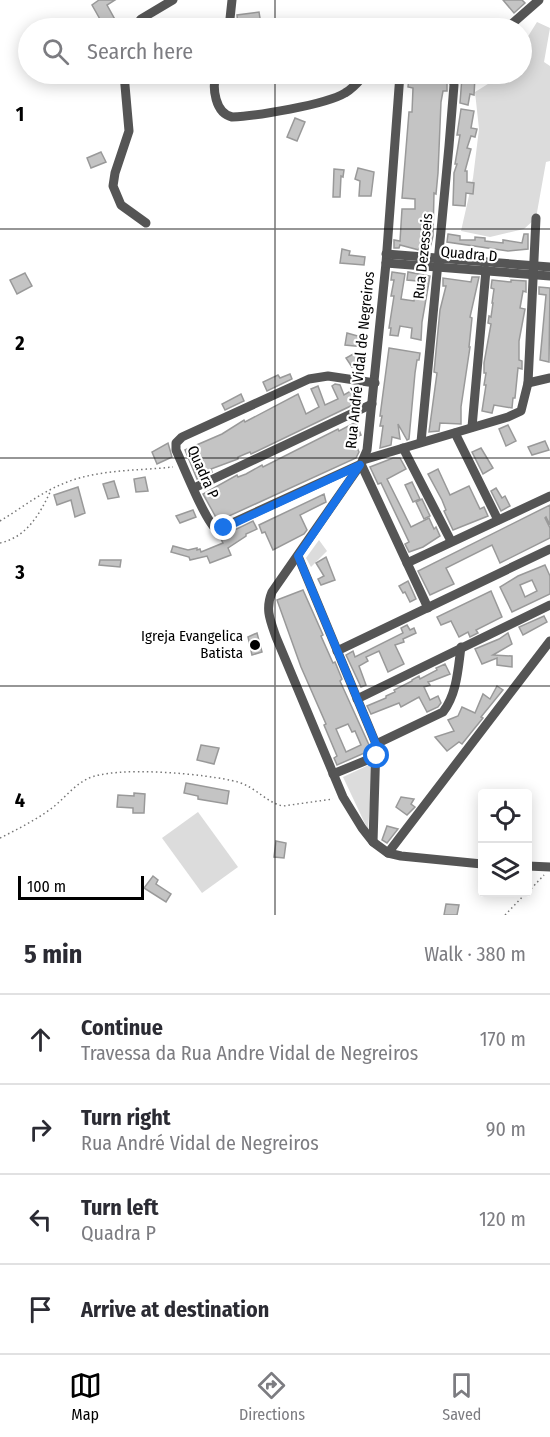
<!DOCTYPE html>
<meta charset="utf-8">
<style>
:root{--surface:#fff;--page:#f7f7f7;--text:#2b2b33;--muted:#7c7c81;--line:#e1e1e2;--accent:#000}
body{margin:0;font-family:"Fira Sans Condensed",sans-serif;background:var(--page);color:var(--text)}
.controls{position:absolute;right:18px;bottom:18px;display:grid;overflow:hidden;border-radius:6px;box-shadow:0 3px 15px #0003}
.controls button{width:54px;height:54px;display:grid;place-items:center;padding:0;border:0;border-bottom:2px solid var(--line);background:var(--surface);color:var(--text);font:30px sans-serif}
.scale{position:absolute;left:18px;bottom:15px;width:126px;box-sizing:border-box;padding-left:6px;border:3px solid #000;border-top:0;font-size:16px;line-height:21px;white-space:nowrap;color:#000;-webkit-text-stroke:4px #fff;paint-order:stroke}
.stop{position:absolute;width:18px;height:18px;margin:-14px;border:4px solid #1a73e8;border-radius:50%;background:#fff}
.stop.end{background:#1a73e8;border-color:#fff;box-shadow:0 2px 6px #0008}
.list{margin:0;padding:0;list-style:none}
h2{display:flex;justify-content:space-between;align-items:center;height:78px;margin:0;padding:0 24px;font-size:26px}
h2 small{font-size:20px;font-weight:400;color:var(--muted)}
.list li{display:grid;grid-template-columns:39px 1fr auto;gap:18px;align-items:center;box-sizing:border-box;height:90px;padding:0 24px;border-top:2px solid var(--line)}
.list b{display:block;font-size:22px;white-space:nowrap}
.list p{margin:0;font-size:20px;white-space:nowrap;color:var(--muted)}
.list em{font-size:20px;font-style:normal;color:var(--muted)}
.icon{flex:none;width:33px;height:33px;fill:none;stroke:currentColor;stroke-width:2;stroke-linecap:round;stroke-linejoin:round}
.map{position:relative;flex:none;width:550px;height:915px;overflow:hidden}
.search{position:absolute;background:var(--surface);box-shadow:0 3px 15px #0003;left:18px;right:18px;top:18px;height:66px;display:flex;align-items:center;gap:15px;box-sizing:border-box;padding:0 21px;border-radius:33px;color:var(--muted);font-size:22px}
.sheet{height:438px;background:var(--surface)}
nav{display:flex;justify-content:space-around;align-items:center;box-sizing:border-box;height:84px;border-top:2px solid var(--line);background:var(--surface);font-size:16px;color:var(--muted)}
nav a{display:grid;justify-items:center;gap:3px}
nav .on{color:var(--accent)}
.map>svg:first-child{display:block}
</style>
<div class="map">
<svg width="550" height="915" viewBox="0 0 550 915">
<rect width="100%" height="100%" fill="#fff"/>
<!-- green -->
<g fill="#dcdcdc">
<path d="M537,22L550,28L544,62L550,66V161L546,162L536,218L524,229L490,237L461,231L473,178L479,129L475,92L504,74H522V46Z"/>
<path d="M319,540L327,551L311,567L306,558Z"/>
<path d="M373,763L368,830L343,777Z"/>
<path d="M198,812L238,867L202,893L162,838Z"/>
</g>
<!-- building -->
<g fill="#c4c4c4" stroke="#999" stroke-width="1.5" fill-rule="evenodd">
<path d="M99,0H115L107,5L118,25L111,28H105L92,5Z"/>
<path d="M503,0H522L525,3L514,13Z"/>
<path d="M259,12L261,24L238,27L237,15Z"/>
<path d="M409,77L436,78L437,81L447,82V91H443L441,102L438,173L436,194L434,193L433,236L430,248L420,246L419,250L400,245L399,248H394V240L400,241L402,209H415V199L402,198L409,112H412L413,88L408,87Z"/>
<path d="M462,77H475L474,95L470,94L468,105L460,103Z"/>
<path d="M461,109L474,111L471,128L477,129L475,137L471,136L467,148L471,149L465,171H467V182L474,183L473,194L466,193L465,206L453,205L454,173L457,164H455L460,135H457Z"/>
<path d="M295,118L305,122L297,141L287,137Z"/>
<path d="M101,152L106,162L91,168L87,158Z"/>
<path d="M358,168L374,172L371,196H359L360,181L355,179Z"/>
<path d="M334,169L344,170L343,177L341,176L340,197H333Z"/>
<path d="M448,234L460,236V240H475V237L485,238V241L503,243V240L522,243L524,234H528V249L508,251L447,242Z"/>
<path d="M342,249L350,251L349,255L365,257L364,265L340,263Z"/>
<path d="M392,272L405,274L401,299L414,301L417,281L407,280L408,272L430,276L422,322L421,340L411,338L412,328L400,326L398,336L390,335L391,328H389L394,296H391L394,280H391Z"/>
<path d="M25,273L32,286L17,294L10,280Z"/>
<path d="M472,277H479L470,317L472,318L469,347H470L461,407V424L440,423L439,431L429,432L437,373L434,372L440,310L446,286H443V278L471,282Z"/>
<path d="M492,280L511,282V280L526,281V292L523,291L520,308L525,309L519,341V360L522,361V369L518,368L515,398H513L512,408L494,405L492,413L482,411L486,385H484L486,373H484V363L491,324L488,323L489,316L491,317L493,303H492L494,289L491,288Z"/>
<path d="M539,287L550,288L549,362L540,360L546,295L539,294Z"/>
<path d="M347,333L365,338L364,347L345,345Z"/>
<path d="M389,348L420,353L419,360H417L415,373L409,439L407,440L398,424L400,439L392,437L391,445L380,448L383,426H380L382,416H380Z"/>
<path d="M357,352L365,361L352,367L346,358Z"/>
<path d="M290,374L292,379L267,391L263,382L278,375L280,378Z"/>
<path d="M335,384L340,385L344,395L354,389L359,402L251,454L250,452L238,457V459L211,469L212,472L197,479L185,450L222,434L244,420L245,422L298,394L306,414L319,407L311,389L318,386L325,405L338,399L332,386Z"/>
<path d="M241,394L244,401L225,410L222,404Z"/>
<path d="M356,422L361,435L353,438L359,452L356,458L218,521L203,494L237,475L238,477L246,474L262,465L263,467L338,429L339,431Z"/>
<path d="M508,425L516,441L506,446L499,429Z"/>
<path d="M545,441L549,450L532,455L528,447Z"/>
<path d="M168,443L172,457L157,464L152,452Z"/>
<path d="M481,448L493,468L483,474L472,452Z"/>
<path d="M393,458H400L406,469L387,479L411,527L429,518L434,529L436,527L440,536L423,547L409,552L405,544L409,542L381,483L378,484L370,467Z"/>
<path d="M438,469L450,495L469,486L480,509L484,507L488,516L453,530L444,511L446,510L442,500L428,474Z"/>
<path d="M145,477L148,491L136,492L134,479Z"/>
<path d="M114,481L119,497L108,499L103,484Z"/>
<path d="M412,482L420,499L413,502L405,485Z"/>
<path d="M78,487L85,513L75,517L71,500L57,505L54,495Z"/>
<path d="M496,488L502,498L505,496L510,506L501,511L491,491Z"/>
<path d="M324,494L326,502L300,515L307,530L304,534L273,550L265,532L262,533L259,525Z"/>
<path d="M422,499L430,516L424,519L416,502Z"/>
<path d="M550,505V525L546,517L545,518L550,528V538L500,563L492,545L446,568L454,584L430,595L418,571Z"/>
<path d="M193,510L196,517L180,523L176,516Z"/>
<path d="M253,521L257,529L246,534V536L228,548L231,555L210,563L207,556L190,560L189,557L171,552L173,546L188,550L197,548V550L200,549L201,552L223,543L220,537Z"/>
<path d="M326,557L335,580L321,585L318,579L324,576L316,563Z"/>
<path d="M100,560H121L120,567L99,565Z"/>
<path d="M545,565L550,576V594L512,612L500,587L518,576ZM532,580L537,591L525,597L520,585Z"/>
<path d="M408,581L416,599L410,602L405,592L403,593L399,586Z"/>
<path d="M303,590L323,635L321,636L333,663L335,662L342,679L340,681L369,745V751L337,765L334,758L337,756L324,725L326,724L301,667L277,600ZM348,724L352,732L355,731L361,745L346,752L336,729Z"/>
<path d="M491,591L502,617L476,630L478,633L470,637L468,632L459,637L451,621L441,625L437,617Z"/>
<path d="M544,616L547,622L523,635L519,627Z"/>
<path d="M407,625L410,630L414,628L416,633L403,639L404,642L395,645L404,664L388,672L379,651L366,657L368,661L359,666L366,685L361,687L346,655L353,651L355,657L403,633L401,628Z"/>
<path d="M257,633L262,652L252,655L248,637Z"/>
<path d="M508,633L512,644L493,655L512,656V667L497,665V658L482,664L475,649L499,639Z"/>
<path d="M445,664L450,674L432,681L428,682L430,685L424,687L430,700L438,696L441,703L438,707L427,712L419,697L401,707L399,703L371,714L367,706L386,698V696L395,692L394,690L412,681V680L419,676L420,679L437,670L436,668Z"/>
<path d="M497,686L503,690L481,717L483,718L474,729L462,744L459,742L447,751L435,737L454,731L448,720L458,716L462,707L475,713L483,694L490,699Z"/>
<path d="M201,745L219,748L214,764L197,760Z"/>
<path d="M186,783L229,791L227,804L198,799V796L184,793Z"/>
<path d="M134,793L145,794L144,813H133V808L117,807L118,795L134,796Z"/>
<path d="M401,797L414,799L411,804L415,807L407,815L396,807Z"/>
<path d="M387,826L398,829L387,843L382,840Z"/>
<path d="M276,841L286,843L284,858L274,857Z"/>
<path d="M153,876L158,880L156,884L171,894L166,902L144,888Z"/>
<path d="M446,904L459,905L457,915H444Z"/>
</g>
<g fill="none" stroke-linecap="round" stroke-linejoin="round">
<!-- path -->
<g stroke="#777" stroke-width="1.5" stroke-dasharray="1.5 3" stroke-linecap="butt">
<path d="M0,521C20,509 39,494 60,485C95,469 136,471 173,467"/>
<path d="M0,543C27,537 40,514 51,490"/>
<path d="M0,838C18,829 36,820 52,808C64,799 73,786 87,779C114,765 208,774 238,782C257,788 267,803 283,806L333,799"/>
<path d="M528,892L544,875"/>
<path d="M505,915L527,892"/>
</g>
<!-- minor -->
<g stroke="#555" stroke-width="9">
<path d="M134,28L141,19L173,0"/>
<path d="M229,28L232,0"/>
<path d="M507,28L539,0"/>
<path d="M124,74L129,131L115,173L113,186L121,205L146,223"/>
<path d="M216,74C212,88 215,113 232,117C256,116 325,105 345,93C354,88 359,81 365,74"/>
<path d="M400,74L386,263L367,450L361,464L272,592C265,609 270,620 276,637L343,797L362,828L373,842L388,853L401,856L482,864"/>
<path d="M386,254L550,267"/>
<path d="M386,263L550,276"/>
<path d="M375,383L328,376L309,379L182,437L176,443V450C183,465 206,523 217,530L361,464L428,608"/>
<path d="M528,383L550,378"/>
<path d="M472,427L486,270"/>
<path d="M455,433L498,520"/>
<path d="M421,442L449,146L454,85L452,74"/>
<path d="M403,448L451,541"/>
<path d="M363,460L508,417L521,411L528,383L536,218"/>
<path d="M194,488L372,404"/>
<path d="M298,556L376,744L373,842"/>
<path d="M407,563L550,496"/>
<path d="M337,651L550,549"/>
<path d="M357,699L550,605"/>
<path d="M376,744L443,712C457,694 458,669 461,647"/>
<path d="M333,774L377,756"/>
<path d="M388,853L550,641"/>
<path d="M528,866L550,867"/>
</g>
</g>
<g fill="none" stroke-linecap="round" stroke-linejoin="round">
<!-- route -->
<path stroke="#1a73e8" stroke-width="8" d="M224,528L360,465L298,556L376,744L377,756"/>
</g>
<!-- grid -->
<path fill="none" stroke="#000" stroke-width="1.5" stroke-opacity="0.55" d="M275,0V28M275,74V915M0,229H550M0,458H550M0,686H550"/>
<!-- markers -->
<circle fill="#000" stroke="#fff" stroke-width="2" cx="255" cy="645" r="6"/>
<g text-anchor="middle" stroke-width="4.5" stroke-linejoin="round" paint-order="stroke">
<!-- street labels -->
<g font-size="15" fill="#000" stroke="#fff">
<text transform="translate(469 254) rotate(5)" y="5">Quadra D</text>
<text transform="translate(423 256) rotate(-84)" y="5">Rua Dezesseis</text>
<text transform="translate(360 360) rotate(-84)" y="5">Rua André Vidal de Negreiros</text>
<text transform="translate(203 472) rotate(66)" y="5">Quadra P</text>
</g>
<!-- poi labels -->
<g font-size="15" fill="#000" stroke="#fff" text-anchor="end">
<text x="243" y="641">Igreja Evangelica<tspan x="243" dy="17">Batista</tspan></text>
</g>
</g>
<g font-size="20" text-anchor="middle" font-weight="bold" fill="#000" stroke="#fff" stroke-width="4.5" stroke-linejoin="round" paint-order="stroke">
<text x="20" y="121">1</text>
<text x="20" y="350">2</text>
<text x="20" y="579">3</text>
<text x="20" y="807">4</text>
</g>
</svg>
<div class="controls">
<button><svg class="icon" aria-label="locate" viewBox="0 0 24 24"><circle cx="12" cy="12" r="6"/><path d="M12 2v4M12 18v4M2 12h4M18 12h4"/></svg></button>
<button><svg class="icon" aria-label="layers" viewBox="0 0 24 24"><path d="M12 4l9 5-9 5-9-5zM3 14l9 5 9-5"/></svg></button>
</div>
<div class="scale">100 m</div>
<div class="stop" style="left:377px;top:756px"></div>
<div class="stop end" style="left:224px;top:528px"></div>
<div class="search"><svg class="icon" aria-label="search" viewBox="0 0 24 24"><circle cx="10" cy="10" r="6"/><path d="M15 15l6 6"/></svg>Search here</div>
</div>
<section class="sheet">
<h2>5 min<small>Walk · 380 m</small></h2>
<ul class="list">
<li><svg class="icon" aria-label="ahead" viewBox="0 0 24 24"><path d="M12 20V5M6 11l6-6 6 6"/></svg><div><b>Continue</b><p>Travessa da Rua Andre Vidal de Negreiros</p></div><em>170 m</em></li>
<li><svg class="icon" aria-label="right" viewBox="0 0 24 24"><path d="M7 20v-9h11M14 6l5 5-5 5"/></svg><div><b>Turn right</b><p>Rua André Vidal de Negreiros</p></div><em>90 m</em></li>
<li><svg class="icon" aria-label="left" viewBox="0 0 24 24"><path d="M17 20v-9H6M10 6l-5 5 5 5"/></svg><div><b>Turn left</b><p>Quadra P</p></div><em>120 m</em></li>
<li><svg class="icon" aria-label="arrive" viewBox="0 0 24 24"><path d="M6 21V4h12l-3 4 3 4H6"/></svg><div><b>Arrive at destination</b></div></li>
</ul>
</section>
<nav>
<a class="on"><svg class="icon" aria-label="map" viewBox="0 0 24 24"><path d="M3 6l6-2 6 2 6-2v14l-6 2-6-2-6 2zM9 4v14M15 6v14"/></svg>Map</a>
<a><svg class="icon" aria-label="directions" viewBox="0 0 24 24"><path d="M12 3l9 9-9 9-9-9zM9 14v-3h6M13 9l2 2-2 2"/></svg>Directions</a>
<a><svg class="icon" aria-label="saved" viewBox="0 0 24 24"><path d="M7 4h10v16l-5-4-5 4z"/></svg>Saved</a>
</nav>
